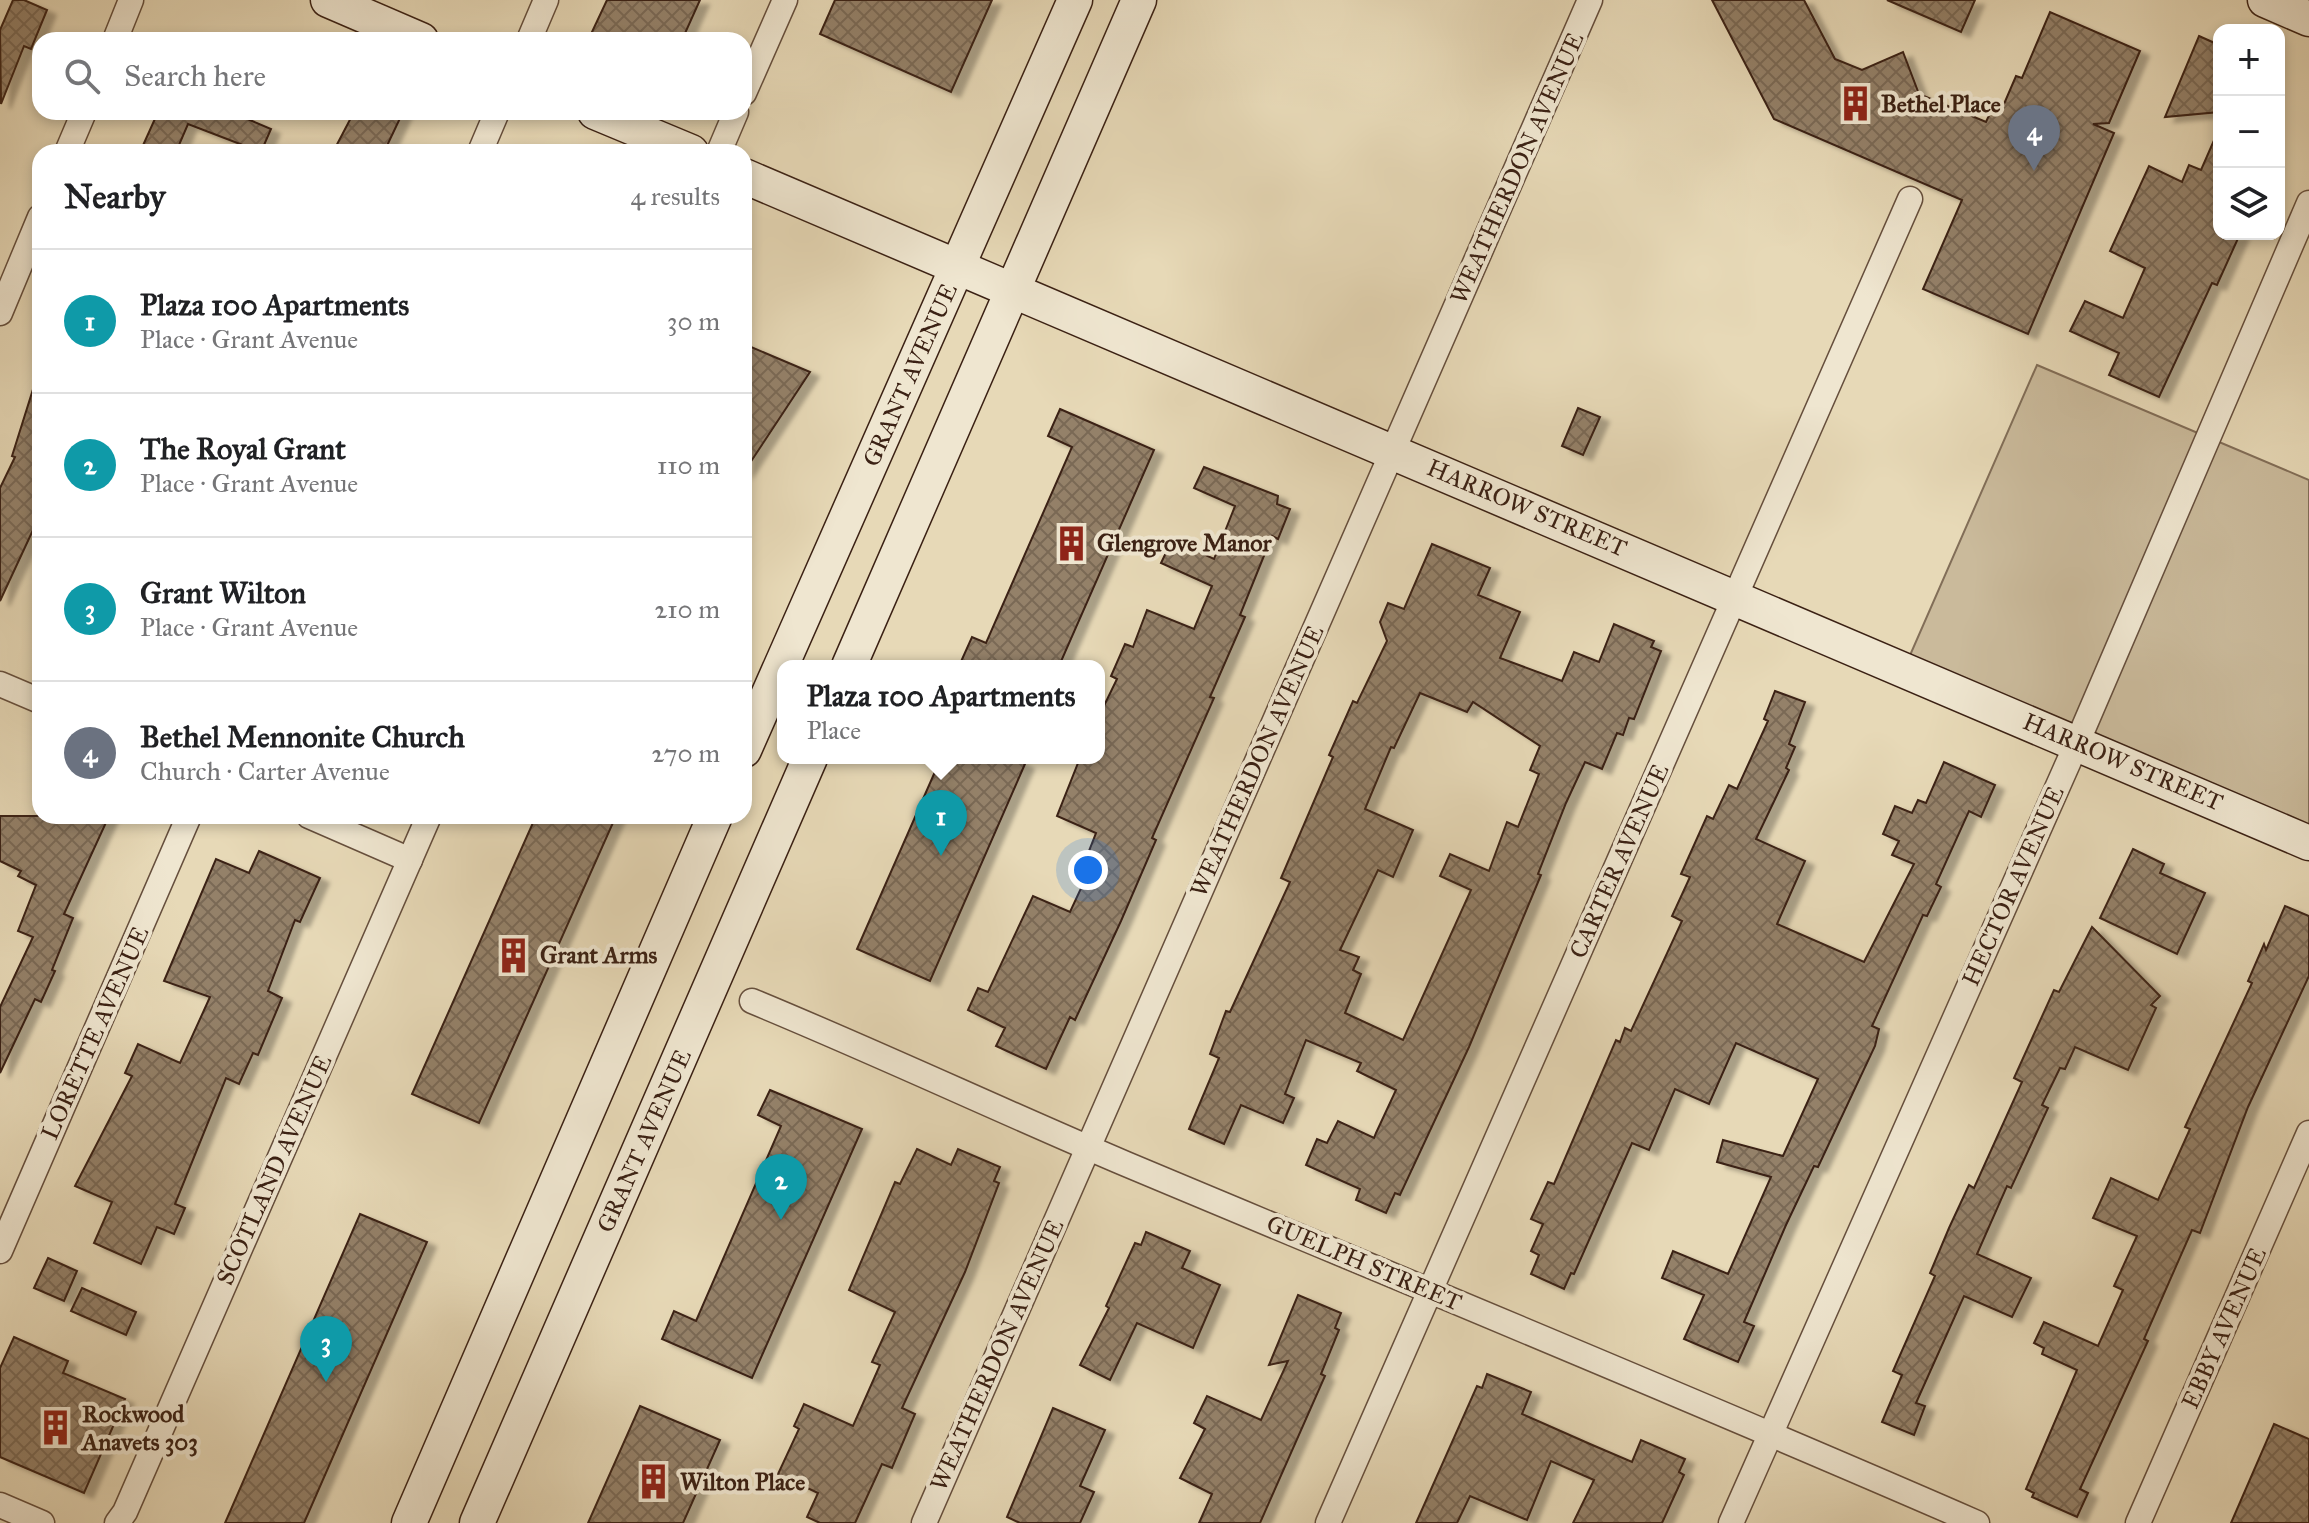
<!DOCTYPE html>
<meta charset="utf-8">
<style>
:root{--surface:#fff;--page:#f6f6f6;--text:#202124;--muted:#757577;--line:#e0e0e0;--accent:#2563eb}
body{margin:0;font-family:"IM FELL Great Primer",serif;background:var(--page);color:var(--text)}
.controls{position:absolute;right:24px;top:24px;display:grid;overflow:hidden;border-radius:16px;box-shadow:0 4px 12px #0003}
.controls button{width:72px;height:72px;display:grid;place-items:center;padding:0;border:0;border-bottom:2px solid var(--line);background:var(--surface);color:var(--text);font:40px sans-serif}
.you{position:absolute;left:1088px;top:870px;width:28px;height:28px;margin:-20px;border:6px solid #fff;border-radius:50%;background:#1a73e8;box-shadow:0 0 0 12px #1a73e833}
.badge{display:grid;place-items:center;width:52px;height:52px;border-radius:50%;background:var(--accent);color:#fff;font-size:26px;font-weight:700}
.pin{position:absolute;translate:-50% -66px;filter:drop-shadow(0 2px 4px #0008)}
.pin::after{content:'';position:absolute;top:42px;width:28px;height:24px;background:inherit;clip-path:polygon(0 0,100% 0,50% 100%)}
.popup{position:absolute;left:777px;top:660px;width:328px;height:104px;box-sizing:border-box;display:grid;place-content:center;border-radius:16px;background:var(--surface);filter:drop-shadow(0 2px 6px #0005);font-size:26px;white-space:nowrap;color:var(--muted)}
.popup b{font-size:30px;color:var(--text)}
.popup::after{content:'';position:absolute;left:50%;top:100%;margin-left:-16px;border:16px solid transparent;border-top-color:var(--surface)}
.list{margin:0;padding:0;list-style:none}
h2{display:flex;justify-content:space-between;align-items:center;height:104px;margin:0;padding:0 32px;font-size:34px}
h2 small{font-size:26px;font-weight:400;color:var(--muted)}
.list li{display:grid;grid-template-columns:52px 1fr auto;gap:24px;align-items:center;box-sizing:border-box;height:144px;padding:0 32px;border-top:2px solid var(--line)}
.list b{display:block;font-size:30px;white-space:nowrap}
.list p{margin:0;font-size:26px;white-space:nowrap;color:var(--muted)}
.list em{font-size:26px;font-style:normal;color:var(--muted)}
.icon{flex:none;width:44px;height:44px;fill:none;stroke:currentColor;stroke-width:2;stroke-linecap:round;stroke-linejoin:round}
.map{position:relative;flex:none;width:2309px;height:1523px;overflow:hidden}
.search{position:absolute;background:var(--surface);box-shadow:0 4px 12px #0003;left:32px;top:32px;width:720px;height:88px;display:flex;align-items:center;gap:20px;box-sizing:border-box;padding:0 28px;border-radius:24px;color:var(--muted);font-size:30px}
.panel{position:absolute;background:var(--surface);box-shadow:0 4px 12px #0003;left:32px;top:144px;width:720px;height:680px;border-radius:24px}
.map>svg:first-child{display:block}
</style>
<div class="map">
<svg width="2309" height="1523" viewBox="0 0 2309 1523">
<defs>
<pattern id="building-cross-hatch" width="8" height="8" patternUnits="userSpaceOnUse" patternTransform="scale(2)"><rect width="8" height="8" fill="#948169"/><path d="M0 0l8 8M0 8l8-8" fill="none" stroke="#7a6955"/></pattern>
<filter id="shadow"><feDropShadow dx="9" dy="5" stdDeviation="2" flood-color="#0004"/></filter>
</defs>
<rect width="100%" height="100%" fill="#e7d9b7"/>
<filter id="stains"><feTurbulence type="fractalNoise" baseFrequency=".0025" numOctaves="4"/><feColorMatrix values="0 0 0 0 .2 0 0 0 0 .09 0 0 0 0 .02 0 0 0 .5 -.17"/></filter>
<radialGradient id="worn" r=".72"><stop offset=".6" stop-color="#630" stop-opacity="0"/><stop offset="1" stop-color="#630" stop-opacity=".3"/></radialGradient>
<!-- grass -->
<path fill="#caba9b" stroke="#826e58" stroke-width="2" d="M2037,365L2309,480V843L1904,669Z"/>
<!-- building -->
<g fill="url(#building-cross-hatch)" stroke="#3b2114" stroke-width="2" fill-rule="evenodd" filter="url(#shadow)">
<path d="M13,0H24L47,10L31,49L24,46L1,104L0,30Z"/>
<path d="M607,0H700L682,40H603L591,34Z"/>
<path d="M835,0H992L951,92L820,34Z"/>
<path d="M1712,0H1804L1835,59L1862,70L1903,52L1919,94L1986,122L1991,111H2001L2016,76L2022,78L2050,12L2140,51L2109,123L2093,124L2114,133L2028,334L1923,289L1962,200L1774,119Z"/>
<path d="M1887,0H1975L1961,32Z"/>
<path d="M2199,36L2219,45V112L2165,117Z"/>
<path d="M158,112H231L271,129L261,152L188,124L176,152H140Z"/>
<path d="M354,112H403L384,152H333Z"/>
<path d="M2219,129V234H2240L2217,285L2212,283L2159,397L2109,375L2119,353L2070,331L2085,301L2123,318L2145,268L2110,251L2149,166L2182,182L2189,165L2201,170Z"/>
<path d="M744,344L810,372L744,472Z"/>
<path d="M35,383L40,384V515L0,601V488L15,457L12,456Z"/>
<path d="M1578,408L1600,417L1583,455L1562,446Z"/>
<path d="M1060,409L1154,450L1059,666H959L972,637L986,643L1072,447L1048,436Z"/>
<path d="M1204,467L1278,496L1277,504L1290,509L1278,539L1272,536L1240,615L1245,617L1210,697L1214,698L1152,838L1156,840L1121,921L1075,1020L1070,1017L1046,1069L996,1046L1005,1028L968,1010L978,988L988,992L1033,896L1070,912L1097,854L1089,851L1096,833L1057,816L1080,758H1099V716L1117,679L1111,676L1125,644L1133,647L1147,610L1194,629L1212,586L1161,563L1172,540L1214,559L1235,506L1194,488Z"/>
<path d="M1432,544L1490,568L1478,595L1520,612L1500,658L1562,681L1574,652L1599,662L1614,624L1654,641L1651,647L1661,651L1634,719L1629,718L1623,735L1617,733L1602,769L1585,762L1566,803L1538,874L1541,875L1469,1047L1400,1195L1395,1193L1386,1213L1356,1200L1360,1189L1306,1165L1317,1139L1327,1143L1338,1121L1374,1138L1376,1133L1396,1090L1357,1071L1361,1063L1306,1040L1285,1094L1294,1098L1283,1123L1241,1105L1224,1144L1189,1129L1219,1058L1210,1054L1226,1011L1230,1012L1290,882L1281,878L1333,757L1329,755L1353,701L1357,703L1387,641L1380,622L1388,603L1404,609ZM1420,693L1467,712L1473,702L1540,746L1530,770L1539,774L1518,827L1507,822L1489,871L1450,854L1440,876L1471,890L1403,1040L1345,1013L1361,974L1353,970L1359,957L1340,950L1378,870L1393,877L1413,830L1365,809L1391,747L1394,748Z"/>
<path d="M1775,691L1805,702L1789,744L1795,747L1786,768L1789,770L1756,839L1805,861L1777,924L1864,962L1914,864L1892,855L1899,841L1883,834L1895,806L1912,813L1918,800L1926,803L1944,762L1995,785L1981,817L1969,811L1936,884L1941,887L1927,916L1923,915L1872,1026L1879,1029L1875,1046L1818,1167L1814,1166L1786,1225L1744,1322L1754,1326L1738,1362L1684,1339L1704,1295L1662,1278L1673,1251L1728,1274L1771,1177L1717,1162L1723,1140L1783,1156L1818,1079L1736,1043L1709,1104L1675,1089L1649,1150L1632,1143L1574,1274L1571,1273L1564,1289L1531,1274L1539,1255L1531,1251L1543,1224L1531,1219L1548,1182L1554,1184L1616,1040L1620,1042L1625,1028L1631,1031L1682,921L1672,916L1690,877L1681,874L1707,816L1713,819L1729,785L1737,789L1768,721L1764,719Z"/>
<path d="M941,758H1012L1025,764L930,981L857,949Z"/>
<path d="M0,816H109L64,914L73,918L52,970L55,971L41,1002L35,999L0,1073V1007L33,937L18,931L36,885L18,876L21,871L0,861Z"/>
<path d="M536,816H616L479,1123L412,1094Z"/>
<path d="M2133,849L2164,864L2160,873L2205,893L2177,954L2100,918Z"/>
<path d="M259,851L320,878L300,922L295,920L268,991L282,998L258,1055L253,1053L239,1084L226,1078L175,1204L185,1208L174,1234L157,1227L141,1264L94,1243L112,1202L75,1186L132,1076L125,1073L138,1044L180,1063L210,997L164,981L216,859L249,873Z"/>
<path d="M2285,906L2309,916V976L2248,1107L2200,1233L2192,1230L2144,1339L2148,1341L2080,1489L2088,1493L2077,1517L2032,1497L2034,1493L2026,1489L2077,1370L2042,1354L2044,1348L2034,1343L2044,1322L2098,1346L2123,1290L2114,1286L2137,1236L2093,1218L2111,1178L2158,1200L2190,1129L2185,1127L2252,983L2248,981L2264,944L2266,950Z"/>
<path d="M2092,927L2160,996L2151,1005L2156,1008L2128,1070L2075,1047L2065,1069L2060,1068L2042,1105L2048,1108L2011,1188L2007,1186L1977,1254L2031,1278L2012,1317L1964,1296L1916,1403L1925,1406L1914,1435L1882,1422L1902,1375L1893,1371L1935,1276L1930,1273L1949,1228L1969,1185L1974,1188L2022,1082L2014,1078L2054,990L2059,992Z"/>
<path d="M770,1090L862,1129L752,1378L662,1339L674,1311L696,1321L781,1126L758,1115Z"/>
<path d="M917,1149L951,1165L958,1149L1000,1167L994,1181L999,1183L965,1272L902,1408L915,1414L892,1468L882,1464L855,1523H820L807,1517L818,1493L778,1474L799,1429L794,1426L804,1404L853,1426L880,1365L872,1362L895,1312L849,1290L895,1182L900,1184Z"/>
<path d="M360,1214L427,1242L304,1523H225Z"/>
<path d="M1146,1232L1190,1251L1182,1268L1220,1285L1193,1348L1137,1323L1110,1380L1080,1365L1109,1308L1106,1306L1135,1243L1141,1245Z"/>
<path d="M48,1258L77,1271L64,1301L34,1288Z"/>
<path d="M82,1288L136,1312L126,1335L71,1311Z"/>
<path d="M1298,1295L1341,1313L1335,1328L1339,1330L1321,1374L1325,1376L1260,1523H1199L1212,1494L1180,1478L1205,1429L1194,1423L1207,1396L1261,1420L1288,1361L1269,1365Z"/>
<path d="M14,1337L68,1361L63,1373L125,1399L84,1493L0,1457V1368Z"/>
<path d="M1487,1374L1531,1392L1522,1414L1590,1444L1632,1462L1641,1440L1685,1459L1679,1472L1684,1475L1662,1523H1573L1594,1480L1551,1461L1527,1520L1470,1496L1457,1523H1416L1477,1386L1482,1388Z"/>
<path d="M640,1406L720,1440L683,1523H588Z"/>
<path d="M1053,1408L1105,1430L1080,1486L1094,1492L1080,1523H1020L1007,1517Z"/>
<path d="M2274,1424L2309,1439V1523H2231Z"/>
</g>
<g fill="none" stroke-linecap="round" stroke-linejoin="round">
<defs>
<g id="street">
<path d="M115,40L131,0"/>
<path d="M529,40L546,0"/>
<path d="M744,93L785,0"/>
<path d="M67,152L84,112"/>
<path d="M480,152L497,112"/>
<path d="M719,152L736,112"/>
<path d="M0,313L40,217"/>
<path d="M0,684L40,701"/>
<path d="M309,816L410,860"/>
<path d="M752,1001C878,1053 1001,1111 1126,1164C1410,1283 1695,1400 1977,1523"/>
<path d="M0,1251L189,816"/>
<path d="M0,1505L42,1523"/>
<path d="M117,1523L125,1512L429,816"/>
<path d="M924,1523L1590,0"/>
<path d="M1328,1523L1910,199"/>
<path d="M1731,1523L2077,743L2309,203"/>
<path d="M2138,1523L2309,1133"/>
</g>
<g id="secondary">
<path d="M328,0L421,40"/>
<path d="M2265,0L2309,19"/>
<path d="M595,112L691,152"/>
<path d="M744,176L2309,843"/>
<path d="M849,666L1139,0"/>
<path d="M744,750L1075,0"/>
<path d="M409,1523L715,816"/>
<path d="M477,1523L810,758"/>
</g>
</defs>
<!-- street casing -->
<use href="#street" stroke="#664f3d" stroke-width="27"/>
<!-- secondary casing -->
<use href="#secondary" stroke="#3b2114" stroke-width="37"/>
<!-- street -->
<use href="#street" stroke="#efe6d0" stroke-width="24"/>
<!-- secondary -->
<use href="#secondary" stroke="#efe6d0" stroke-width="34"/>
</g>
<!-- icons -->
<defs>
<symbol id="building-bare" viewBox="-9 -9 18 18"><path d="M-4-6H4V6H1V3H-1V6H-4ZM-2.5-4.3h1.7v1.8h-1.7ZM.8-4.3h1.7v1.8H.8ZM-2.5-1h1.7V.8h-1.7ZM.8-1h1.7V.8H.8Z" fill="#8f2418" stroke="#efe6d0" stroke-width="2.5" paint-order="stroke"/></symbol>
</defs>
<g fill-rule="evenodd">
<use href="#building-bare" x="1830" y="78" width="51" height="51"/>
<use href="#building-bare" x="1046" y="518" width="51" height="51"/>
<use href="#building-bare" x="488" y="930" width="51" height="51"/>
<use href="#building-bare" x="30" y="1402" width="51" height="51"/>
<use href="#building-bare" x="628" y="1456" width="51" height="51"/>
</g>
<g text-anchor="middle" stroke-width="8" stroke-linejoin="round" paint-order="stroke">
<!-- poi labels -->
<g font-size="24" font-weight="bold" fill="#3b2114" stroke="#efe6d0" text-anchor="start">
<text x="1881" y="112">Bethel Place</text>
<text x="1097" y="551">Glengrove Manor</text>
<text x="540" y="963">Grant Arms</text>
<text x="82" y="1422">Rockwood<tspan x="82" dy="28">Anavets 303</tspan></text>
<text x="680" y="1490">Wilton Place</text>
</g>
<!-- street labels -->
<g font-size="24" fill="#3b2114" stroke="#efe6d0">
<text transform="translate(1517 168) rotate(-66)" y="8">WEATHERDON AVENUE</text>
<text transform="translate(910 375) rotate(-66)" y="8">GRANT AVENUE</text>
<text transform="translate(1527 508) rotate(23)" y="8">HARROW STREET</text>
<text transform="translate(1257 761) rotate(-66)" y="8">WEATHERDON AVENUE</text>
<text transform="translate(2123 762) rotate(23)" y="8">HARROW STREET</text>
<text transform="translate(1619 861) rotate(-66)" y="8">CARTER AVENUE</text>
<text transform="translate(2013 886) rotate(-66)" y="8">HECTOR AVENUE</text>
<text transform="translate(95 1033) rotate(-66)" y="8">LORETTE AVENUE</text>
<text transform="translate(644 1141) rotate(-66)" y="8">GRANT AVENUE</text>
<text transform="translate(274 1170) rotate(-66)" y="8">SCOTLAND AVENUE</text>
<text transform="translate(1364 1263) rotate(23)" y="8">GUELPH STREET</text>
<text transform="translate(2224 1328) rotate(-66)" y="8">EBBY AVENUE</text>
<text transform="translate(997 1355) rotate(-66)" y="8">WEATHERDON AVENUE</text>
</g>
</g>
<rect width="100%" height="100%" filter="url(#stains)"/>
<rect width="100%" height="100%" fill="url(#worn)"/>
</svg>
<div class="controls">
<button>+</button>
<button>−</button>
<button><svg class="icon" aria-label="layers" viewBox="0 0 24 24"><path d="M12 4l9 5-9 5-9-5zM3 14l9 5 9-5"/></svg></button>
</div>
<div class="you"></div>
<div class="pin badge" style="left:941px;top:856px;background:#0f9aa8">1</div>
<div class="popup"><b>Plaza 100 Apartments</b>Place</div>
<div class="pin badge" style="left:781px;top:1220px;background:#0f9aa8">2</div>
<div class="pin badge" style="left:326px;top:1382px;background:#0f9aa8">3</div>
<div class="pin badge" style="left:2034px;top:171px;background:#6b7280">4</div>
<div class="search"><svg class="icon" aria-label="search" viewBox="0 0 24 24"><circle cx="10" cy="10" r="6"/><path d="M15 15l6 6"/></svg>Search here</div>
<section class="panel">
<h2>Nearby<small>4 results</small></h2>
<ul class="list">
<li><span class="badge" style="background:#0f9aa8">1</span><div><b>Plaza 100 Apartments</b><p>Place · Grant Avenue</p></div><em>30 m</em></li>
<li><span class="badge" style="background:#0f9aa8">2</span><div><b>The Royal Grant</b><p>Place · Grant Avenue</p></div><em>110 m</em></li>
<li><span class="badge" style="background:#0f9aa8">3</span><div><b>Grant Wilton</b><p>Place · Grant Avenue</p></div><em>210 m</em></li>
<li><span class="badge" style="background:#6b7280">4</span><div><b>Bethel Mennonite Church</b><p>Church · Carter Avenue</p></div><em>270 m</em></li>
</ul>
</section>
</div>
